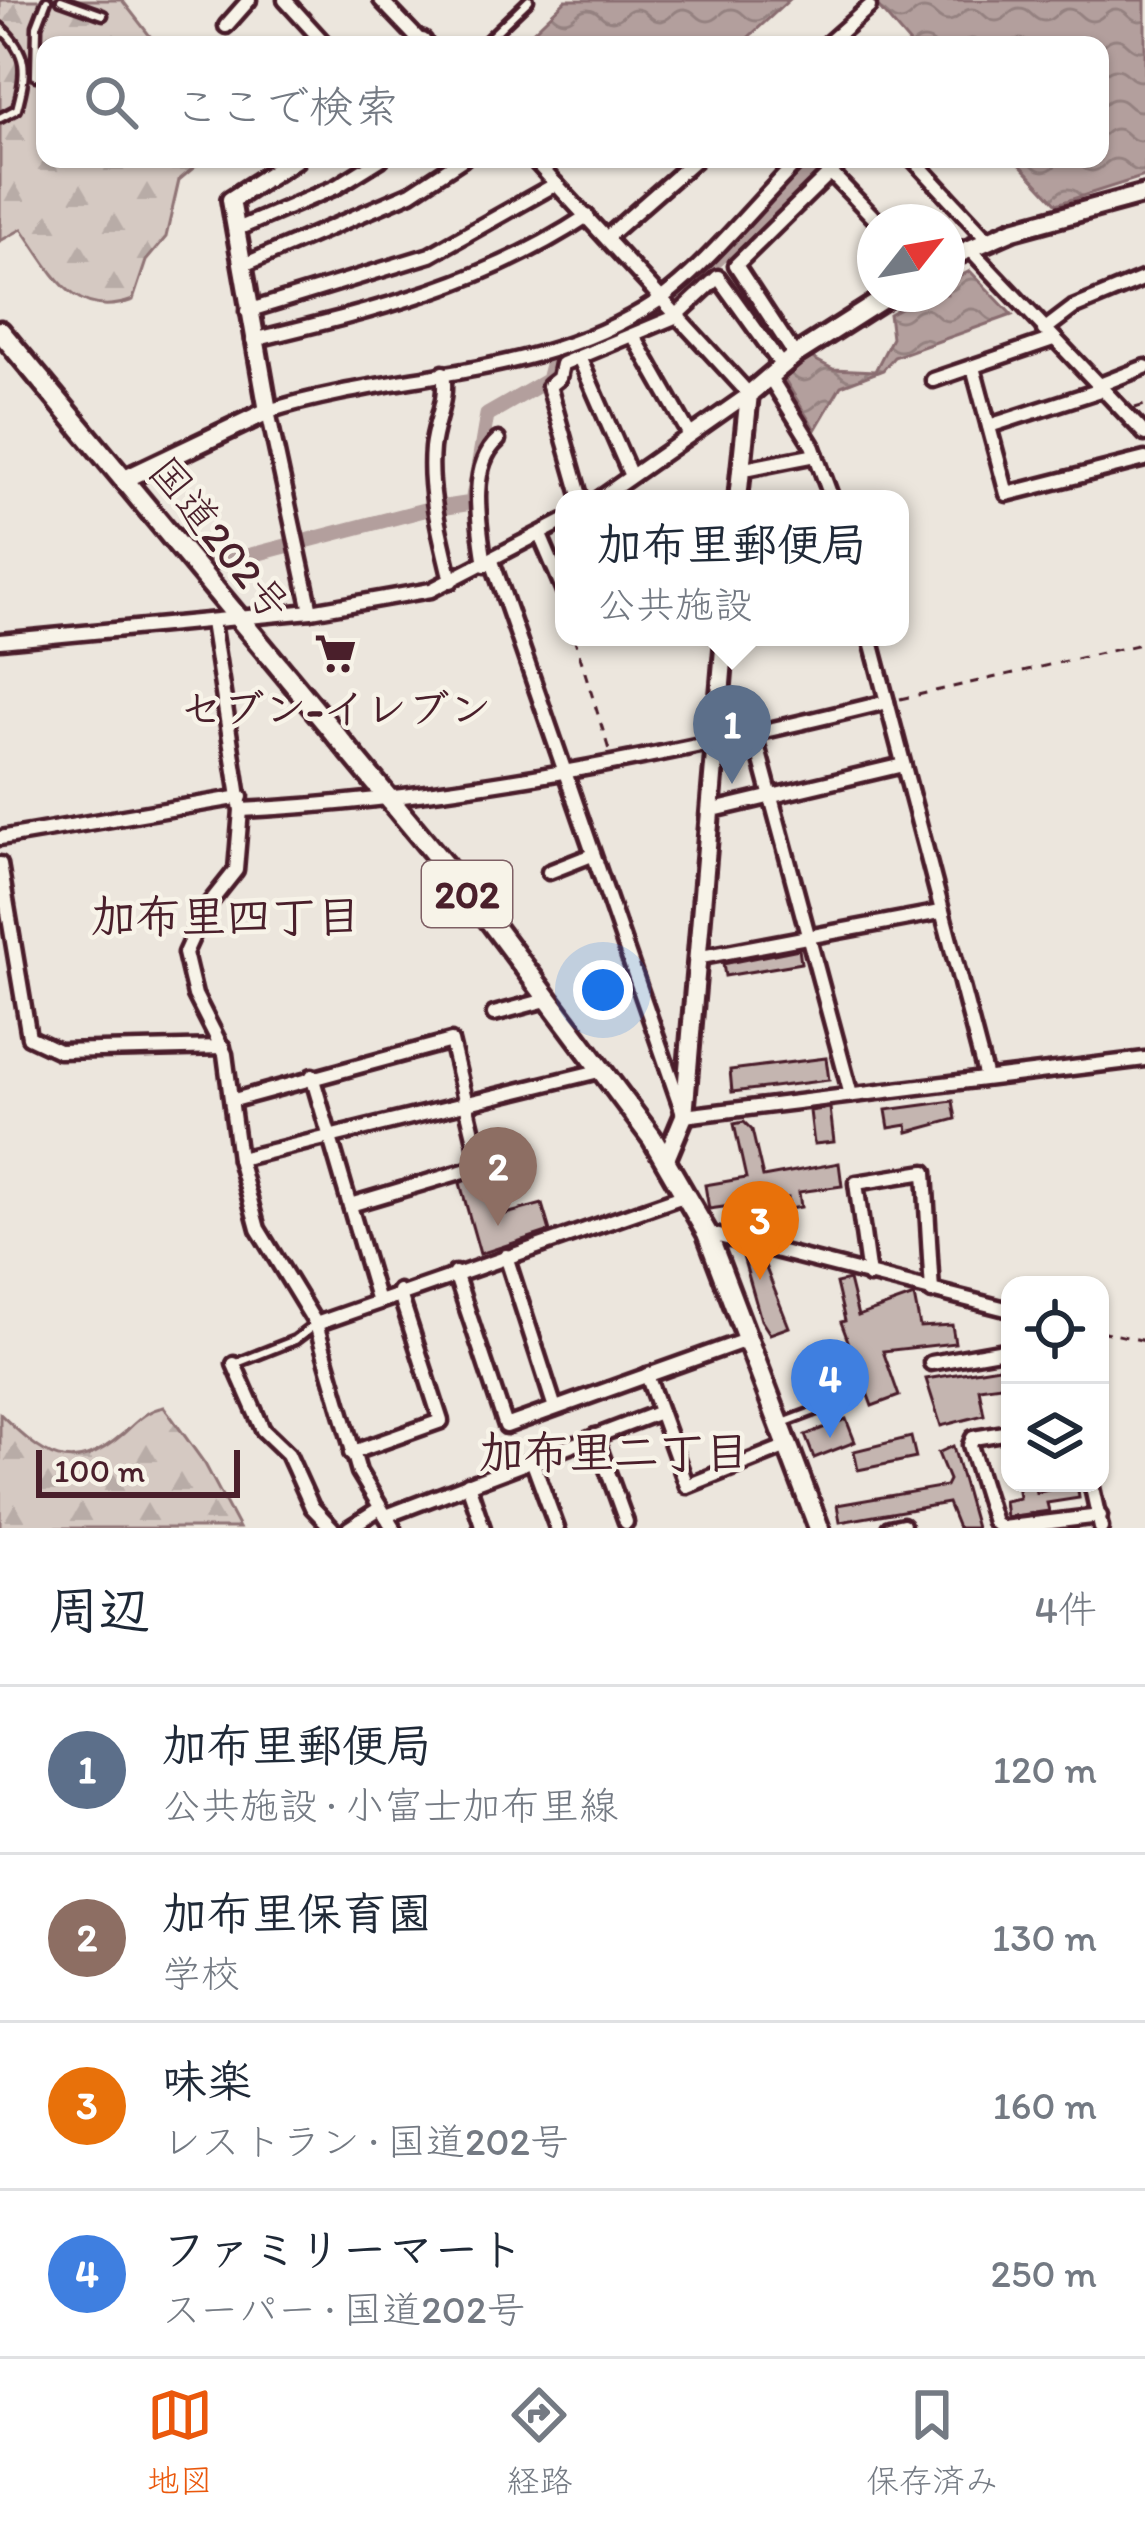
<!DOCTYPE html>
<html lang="ja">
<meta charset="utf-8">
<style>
:root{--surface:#fff;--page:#f6f6f7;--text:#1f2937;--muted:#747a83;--line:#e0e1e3;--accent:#ea580c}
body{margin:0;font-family:Itim,"Klee One",sans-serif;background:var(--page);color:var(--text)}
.controls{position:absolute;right:36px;bottom:36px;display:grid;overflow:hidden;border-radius:24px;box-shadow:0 3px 9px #0004}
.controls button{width:108px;height:108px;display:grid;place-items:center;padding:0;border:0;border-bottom:3px solid var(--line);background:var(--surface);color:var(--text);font:60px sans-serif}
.compass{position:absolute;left:857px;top:204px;width:108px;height:108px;border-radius:50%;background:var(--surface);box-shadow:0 3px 9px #0004;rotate:59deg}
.scale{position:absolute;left:36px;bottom:30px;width:204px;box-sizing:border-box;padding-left:12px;border:6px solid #4a1f2b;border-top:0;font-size:33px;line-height:42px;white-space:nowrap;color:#4a1f2b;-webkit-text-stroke:9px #f7f3e8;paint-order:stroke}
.you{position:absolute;left:603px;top:990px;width:42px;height:42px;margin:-30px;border:9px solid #fff;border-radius:50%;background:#1a73e8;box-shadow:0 0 0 18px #1a73e833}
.badge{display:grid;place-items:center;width:78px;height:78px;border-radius:50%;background:var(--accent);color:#fff;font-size:39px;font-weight:700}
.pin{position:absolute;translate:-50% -99px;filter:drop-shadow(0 3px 6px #0008)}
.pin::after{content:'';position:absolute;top:63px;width:42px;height:36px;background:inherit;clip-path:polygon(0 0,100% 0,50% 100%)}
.popup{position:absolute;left:555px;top:490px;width:354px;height:156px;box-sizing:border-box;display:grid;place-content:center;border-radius:24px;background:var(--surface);filter:drop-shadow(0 3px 9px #0005);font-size:39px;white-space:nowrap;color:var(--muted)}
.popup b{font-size:45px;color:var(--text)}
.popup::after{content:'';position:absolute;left:50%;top:100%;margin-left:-24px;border:24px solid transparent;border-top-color:var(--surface)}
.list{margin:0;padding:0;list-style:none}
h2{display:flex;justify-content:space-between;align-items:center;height:156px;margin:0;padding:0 48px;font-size:51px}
h2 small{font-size:39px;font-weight:400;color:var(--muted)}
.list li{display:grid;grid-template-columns:78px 1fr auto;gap:36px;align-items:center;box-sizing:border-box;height:168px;padding:0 48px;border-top:3px solid var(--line)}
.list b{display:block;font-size:45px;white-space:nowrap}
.list p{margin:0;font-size:39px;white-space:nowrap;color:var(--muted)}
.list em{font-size:39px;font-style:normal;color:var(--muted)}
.icon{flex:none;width:66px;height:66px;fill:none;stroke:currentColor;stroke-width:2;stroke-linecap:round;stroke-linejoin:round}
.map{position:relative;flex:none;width:1145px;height:1528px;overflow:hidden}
.search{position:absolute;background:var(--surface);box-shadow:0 3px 9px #0004;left:36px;right:36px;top:36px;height:132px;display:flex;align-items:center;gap:30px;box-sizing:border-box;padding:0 42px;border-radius:24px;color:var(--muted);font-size:45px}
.sheet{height:828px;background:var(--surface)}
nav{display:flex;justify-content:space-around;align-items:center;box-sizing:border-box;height:168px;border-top:3px solid var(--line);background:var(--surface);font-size:33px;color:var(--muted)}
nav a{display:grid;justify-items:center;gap:6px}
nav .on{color:var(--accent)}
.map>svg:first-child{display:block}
</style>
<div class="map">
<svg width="1145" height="1528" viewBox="0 0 1145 1528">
<defs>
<pattern id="forest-firs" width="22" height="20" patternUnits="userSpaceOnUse" patternTransform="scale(3)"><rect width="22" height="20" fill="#d5c9c2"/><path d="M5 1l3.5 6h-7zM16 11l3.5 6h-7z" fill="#b8aca7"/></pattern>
<pattern id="water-waves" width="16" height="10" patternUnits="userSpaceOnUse" patternTransform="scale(3)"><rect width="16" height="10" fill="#b39f9d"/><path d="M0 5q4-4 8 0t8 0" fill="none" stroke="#948180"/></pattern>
</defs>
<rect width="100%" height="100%" fill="#ece6dd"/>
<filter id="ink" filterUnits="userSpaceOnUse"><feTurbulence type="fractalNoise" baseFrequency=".00833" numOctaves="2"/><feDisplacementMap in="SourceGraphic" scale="24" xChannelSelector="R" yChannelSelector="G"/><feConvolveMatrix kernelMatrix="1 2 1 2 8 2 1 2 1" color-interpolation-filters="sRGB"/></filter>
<g filter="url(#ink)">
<!-- forest -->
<g fill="url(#forest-firs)" stroke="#907476" stroke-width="3">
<path d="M0,0H122L157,45H45V159H204L179,180L166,237L146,261L133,300C73,322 52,271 22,229L0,241Z"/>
<path d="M164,1407L205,1464L239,1528H0V1414C44,1456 69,1480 124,1433C137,1421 147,1410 164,1407Z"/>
</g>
<!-- water -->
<g fill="url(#water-waves)" stroke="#896c6f" stroke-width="3">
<path d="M566,0H789L740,45H519Z"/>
<path d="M872,0H1145V176L1057,204L1015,159H1100V45H911Z"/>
<path d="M970,271L1012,315L894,357L883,370L841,386L815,430L782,375L812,358L833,369L875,371L892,338L889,314L926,294H947V283Z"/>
</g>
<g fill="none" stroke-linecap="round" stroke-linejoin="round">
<!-- stream -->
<path stroke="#896c6f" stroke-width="4.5" d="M704,1107L1008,1070"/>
<!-- canal -->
<g stroke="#b39f9d" stroke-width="15">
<path d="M446,507L472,503L487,415L548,380L553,361L660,314L823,159"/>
<path d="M209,566L424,510"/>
</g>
</g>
<!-- building -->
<g fill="#c4b5b0" stroke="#4a1f2b" stroke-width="3">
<path d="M799,949L801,963L725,976L723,964Z"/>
<path d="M826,1058L829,1080L732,1092L730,1070Z"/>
<path d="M953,1101L956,1119L908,1132L907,1125L889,1128L886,1110Z"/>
<path d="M830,1108L834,1142L814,1144L810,1111Z"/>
<path d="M744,1122L752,1130L763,1177L839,1163L842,1186L799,1192L801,1207L789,1209L788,1198L709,1209L705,1185L746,1178L734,1124Z"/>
<path d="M492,1168L506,1214L542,1204L550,1231L480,1254L460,1183Z"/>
<path d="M742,1253L762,1258L789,1327L770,1334L761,1320Z"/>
<path d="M849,1280L858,1316L914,1296L920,1327L952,1325L955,1343L883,1351L899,1396L872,1406L841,1322L845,1321L836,1283Z"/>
<path d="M1005,1366L1008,1384L979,1388L984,1415L941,1426L926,1379Z"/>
<path d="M846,1419L855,1442L814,1458L805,1435Z"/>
<path d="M911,1437L916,1458L858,1470L854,1451Z"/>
<path d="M953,1446L976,1528H958L948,1503L840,1522L837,1505L946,1486L949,1480L938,1453Z"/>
<path d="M1017,1483H1034L1036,1493L1077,1483L1079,1498L1047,1503L1049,1511L1006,1517L1004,1501L1019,1498Z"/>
</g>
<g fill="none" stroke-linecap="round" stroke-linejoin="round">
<defs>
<g id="service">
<path d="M61,0L103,15"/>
<path d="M0,27C29,54 27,71 17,109L0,118"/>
<path d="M482,45L529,0"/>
<path d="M36,76L37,26L47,0"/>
<path d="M237,1363L295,1340L316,1324"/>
<path d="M783,1423L852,1397"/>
</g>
<g id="minor">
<path d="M285,0L326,45"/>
<path d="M381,0L424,45"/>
<path d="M226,26L249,0"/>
<path d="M826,45L869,7"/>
<path d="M533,159L749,394L599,499"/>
<path d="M913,159L987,239"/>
<path d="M830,172L878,222"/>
<path d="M235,230L336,187L381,159"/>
<path d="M607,237L696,159"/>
<path d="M968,247L1145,434"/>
<path d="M241,266L411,193L463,159"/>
<path d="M247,311L430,255L556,184"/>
<path d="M1044,330L1073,308L1145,278"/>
<path d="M633,335L690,435"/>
<path d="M253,340C372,311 484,285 587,216"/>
<path d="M795,355L736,265L844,159"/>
<path d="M579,357L631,476"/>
<path d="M973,367L1007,494L1145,459"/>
<path d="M443,373C448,401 435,420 432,448C428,493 441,537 451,581"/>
<path d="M769,376L812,445L832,499"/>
<path d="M933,380L1053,339"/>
<path d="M1097,386L1145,367"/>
<path d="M989,426L1101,390"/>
<path d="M740,470L816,455"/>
<path d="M581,499L549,386L559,378L562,364L675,317L718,277L782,366"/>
<path d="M540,535L564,591"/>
<path d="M492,561L684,1116L1145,1059"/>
<path d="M485,565C480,528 467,467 498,440"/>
<path d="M311,611L268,411C397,370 539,380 656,302C699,274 761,198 800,159"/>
<path d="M212,622L241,810L236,870L205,909L185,953L195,995L225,1054L239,1159L258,1229L316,1324L359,1472L393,1528"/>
<path d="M870,637L986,1078"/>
<path d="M0,641L311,611L431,590L564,521"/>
<path d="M754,734L851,1095"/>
<path d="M241,810C460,799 675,754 887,702"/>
<path d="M709,811L903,765"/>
<path d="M0,838L241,797"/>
<path d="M0,864L29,1037L59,1051L223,1047"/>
<path d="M549,872L592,855"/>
<path d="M696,958L940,912"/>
<path d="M494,1014L550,999"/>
<path d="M312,1076L377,1298"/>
<path d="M234,1100L451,1041L481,1166L350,1205"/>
<path d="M239,1159L603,1070"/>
<path d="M707,1233L1010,1310"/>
<path d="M506,1256L555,1408"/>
<path d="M455,1273L506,1426L749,1339"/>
<path d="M869,1276L856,1183L925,1172L932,1292"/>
<path d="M316,1324L686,1195"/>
<path d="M931,1363L1010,1349"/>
<path d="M234,1364L263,1430L288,1454L312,1507L332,1528"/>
<path d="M647,1375L687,1486L787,1446"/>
<path d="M595,1436L626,1522"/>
<path d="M351,1453L441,1421L399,1291"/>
<path d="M532,1460L557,1528"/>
<path d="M1091,1483L1101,1528"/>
<path d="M468,1484L483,1528"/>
<path d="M386,1516L660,1412"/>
<path d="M349,1528L380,1508"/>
<path d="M889,1528L903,1525"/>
<path d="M1002,1528L994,1522L970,1445L973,1438L1010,1432"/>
<path d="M1002,1528L1100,1516"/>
</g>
<g id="secondary">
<path d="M419,45L422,42"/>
<path d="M947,259L1013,230L1145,194"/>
<path d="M125,479L268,411L231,200L295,159"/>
<path d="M738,499L749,394L795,355L891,294"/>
<path d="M666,1159L684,1116L725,637"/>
</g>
<path id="trunk" d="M0,331L484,913L652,1138L707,1233L819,1528"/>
</defs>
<!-- service casing -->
<use href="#service" stroke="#4a1f2b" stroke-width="15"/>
<!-- minor casing -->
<use href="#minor" stroke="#4a1f2b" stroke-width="21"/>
<!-- secondary casing -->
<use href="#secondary" stroke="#4a1f2b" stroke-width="26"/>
<!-- trunk casing -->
<use href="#trunk" stroke="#4a1f2b" stroke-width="27"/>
<!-- path -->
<g stroke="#4a1f2b" stroke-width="3" stroke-dasharray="9 9" stroke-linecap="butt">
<path d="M1135,408L1145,405"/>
<path d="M574,637L609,750"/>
<path d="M900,699L1145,643"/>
<path d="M1100,1331L1145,1341"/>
</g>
<!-- service -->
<use href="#service" stroke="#f7f3e8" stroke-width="6"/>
<!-- minor -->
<use href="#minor" stroke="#f7f3e8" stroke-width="12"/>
<!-- secondary -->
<use href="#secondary" stroke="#f7f3e8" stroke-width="16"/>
<!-- trunk -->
<use href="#trunk" stroke="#f7f3e8" stroke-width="18"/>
</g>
</g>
<!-- icons -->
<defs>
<symbol id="supermarket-bare" viewBox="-9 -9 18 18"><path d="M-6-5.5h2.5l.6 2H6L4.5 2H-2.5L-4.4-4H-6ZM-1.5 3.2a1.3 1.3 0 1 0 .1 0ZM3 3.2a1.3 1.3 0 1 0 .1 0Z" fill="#4a1f2b" stroke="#f7f3e8" stroke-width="2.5" paint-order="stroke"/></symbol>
</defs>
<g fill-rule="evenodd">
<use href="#supermarket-bare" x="306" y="624" width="59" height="59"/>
</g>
<g text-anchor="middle" stroke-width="9" stroke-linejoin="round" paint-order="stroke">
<!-- shield labels -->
<rect fill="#f7f3e8" stroke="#7e5f64" stroke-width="3" x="422" y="861" width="90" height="66" rx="9"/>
<g font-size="39" font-weight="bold" fill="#4a1f2b">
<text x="467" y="908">202</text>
</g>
<!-- street labels -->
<g font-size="42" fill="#4a1f2b" stroke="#f7f3e8">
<text transform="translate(220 538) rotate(51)" y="15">国道202号</text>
</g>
<!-- poi labels -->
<g font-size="42" font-weight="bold" fill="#4a1f2b" stroke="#f7f3e8">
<text x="336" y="723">セブン-イレブン</text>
</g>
<!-- neighbourhood labels -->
<g font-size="45" font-weight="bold" fill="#4a1f2b" stroke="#f7f3e8">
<text x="226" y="932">加布里四丁目</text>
<text x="614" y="1468">加布里二丁目</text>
</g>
</g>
</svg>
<div class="controls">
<button><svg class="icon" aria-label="locate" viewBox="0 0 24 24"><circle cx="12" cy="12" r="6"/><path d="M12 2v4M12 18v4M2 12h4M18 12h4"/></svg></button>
<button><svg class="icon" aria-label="layers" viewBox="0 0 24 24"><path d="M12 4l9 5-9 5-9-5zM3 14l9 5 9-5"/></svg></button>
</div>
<svg class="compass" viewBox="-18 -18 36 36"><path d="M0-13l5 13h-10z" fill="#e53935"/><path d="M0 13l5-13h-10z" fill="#747a83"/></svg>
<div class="scale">100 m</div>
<div class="you"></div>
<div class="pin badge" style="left:732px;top:784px;background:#5c6f8a">1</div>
<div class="popup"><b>加布里郵便局</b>公共施設</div>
<div class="pin badge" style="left:498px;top:1226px;background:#8d6e63">2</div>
<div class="pin badge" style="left:760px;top:1280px;background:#e8710a">3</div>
<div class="pin badge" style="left:830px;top:1438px;background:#3f7fe0">4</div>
<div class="search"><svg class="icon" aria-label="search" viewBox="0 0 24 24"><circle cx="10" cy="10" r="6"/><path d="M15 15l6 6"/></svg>ここで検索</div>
</div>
<section class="sheet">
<h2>周辺<small>4件</small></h2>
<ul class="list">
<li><span class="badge" style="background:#5c6f8a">1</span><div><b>加布里郵便局</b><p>公共施設 · 小富士加布里線</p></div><em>120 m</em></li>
<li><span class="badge" style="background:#8d6e63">2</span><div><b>加布里保育園</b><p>学校</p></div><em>130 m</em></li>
<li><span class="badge" style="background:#e8710a">3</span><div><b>味楽</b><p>レストラン · 国道202号</p></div><em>160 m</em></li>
<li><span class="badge" style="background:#3f7fe0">4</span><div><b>ファミリーマート</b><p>スーパー · 国道202号</p></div><em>250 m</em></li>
</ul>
</section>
<nav>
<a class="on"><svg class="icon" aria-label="map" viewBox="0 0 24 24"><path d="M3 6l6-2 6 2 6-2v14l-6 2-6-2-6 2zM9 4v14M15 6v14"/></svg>地図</a>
<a><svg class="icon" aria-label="directions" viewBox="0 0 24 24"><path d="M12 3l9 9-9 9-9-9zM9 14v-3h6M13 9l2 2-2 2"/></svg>経路</a>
<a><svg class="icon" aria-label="saved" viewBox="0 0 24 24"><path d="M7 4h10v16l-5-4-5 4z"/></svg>保存済み</a>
</nav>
